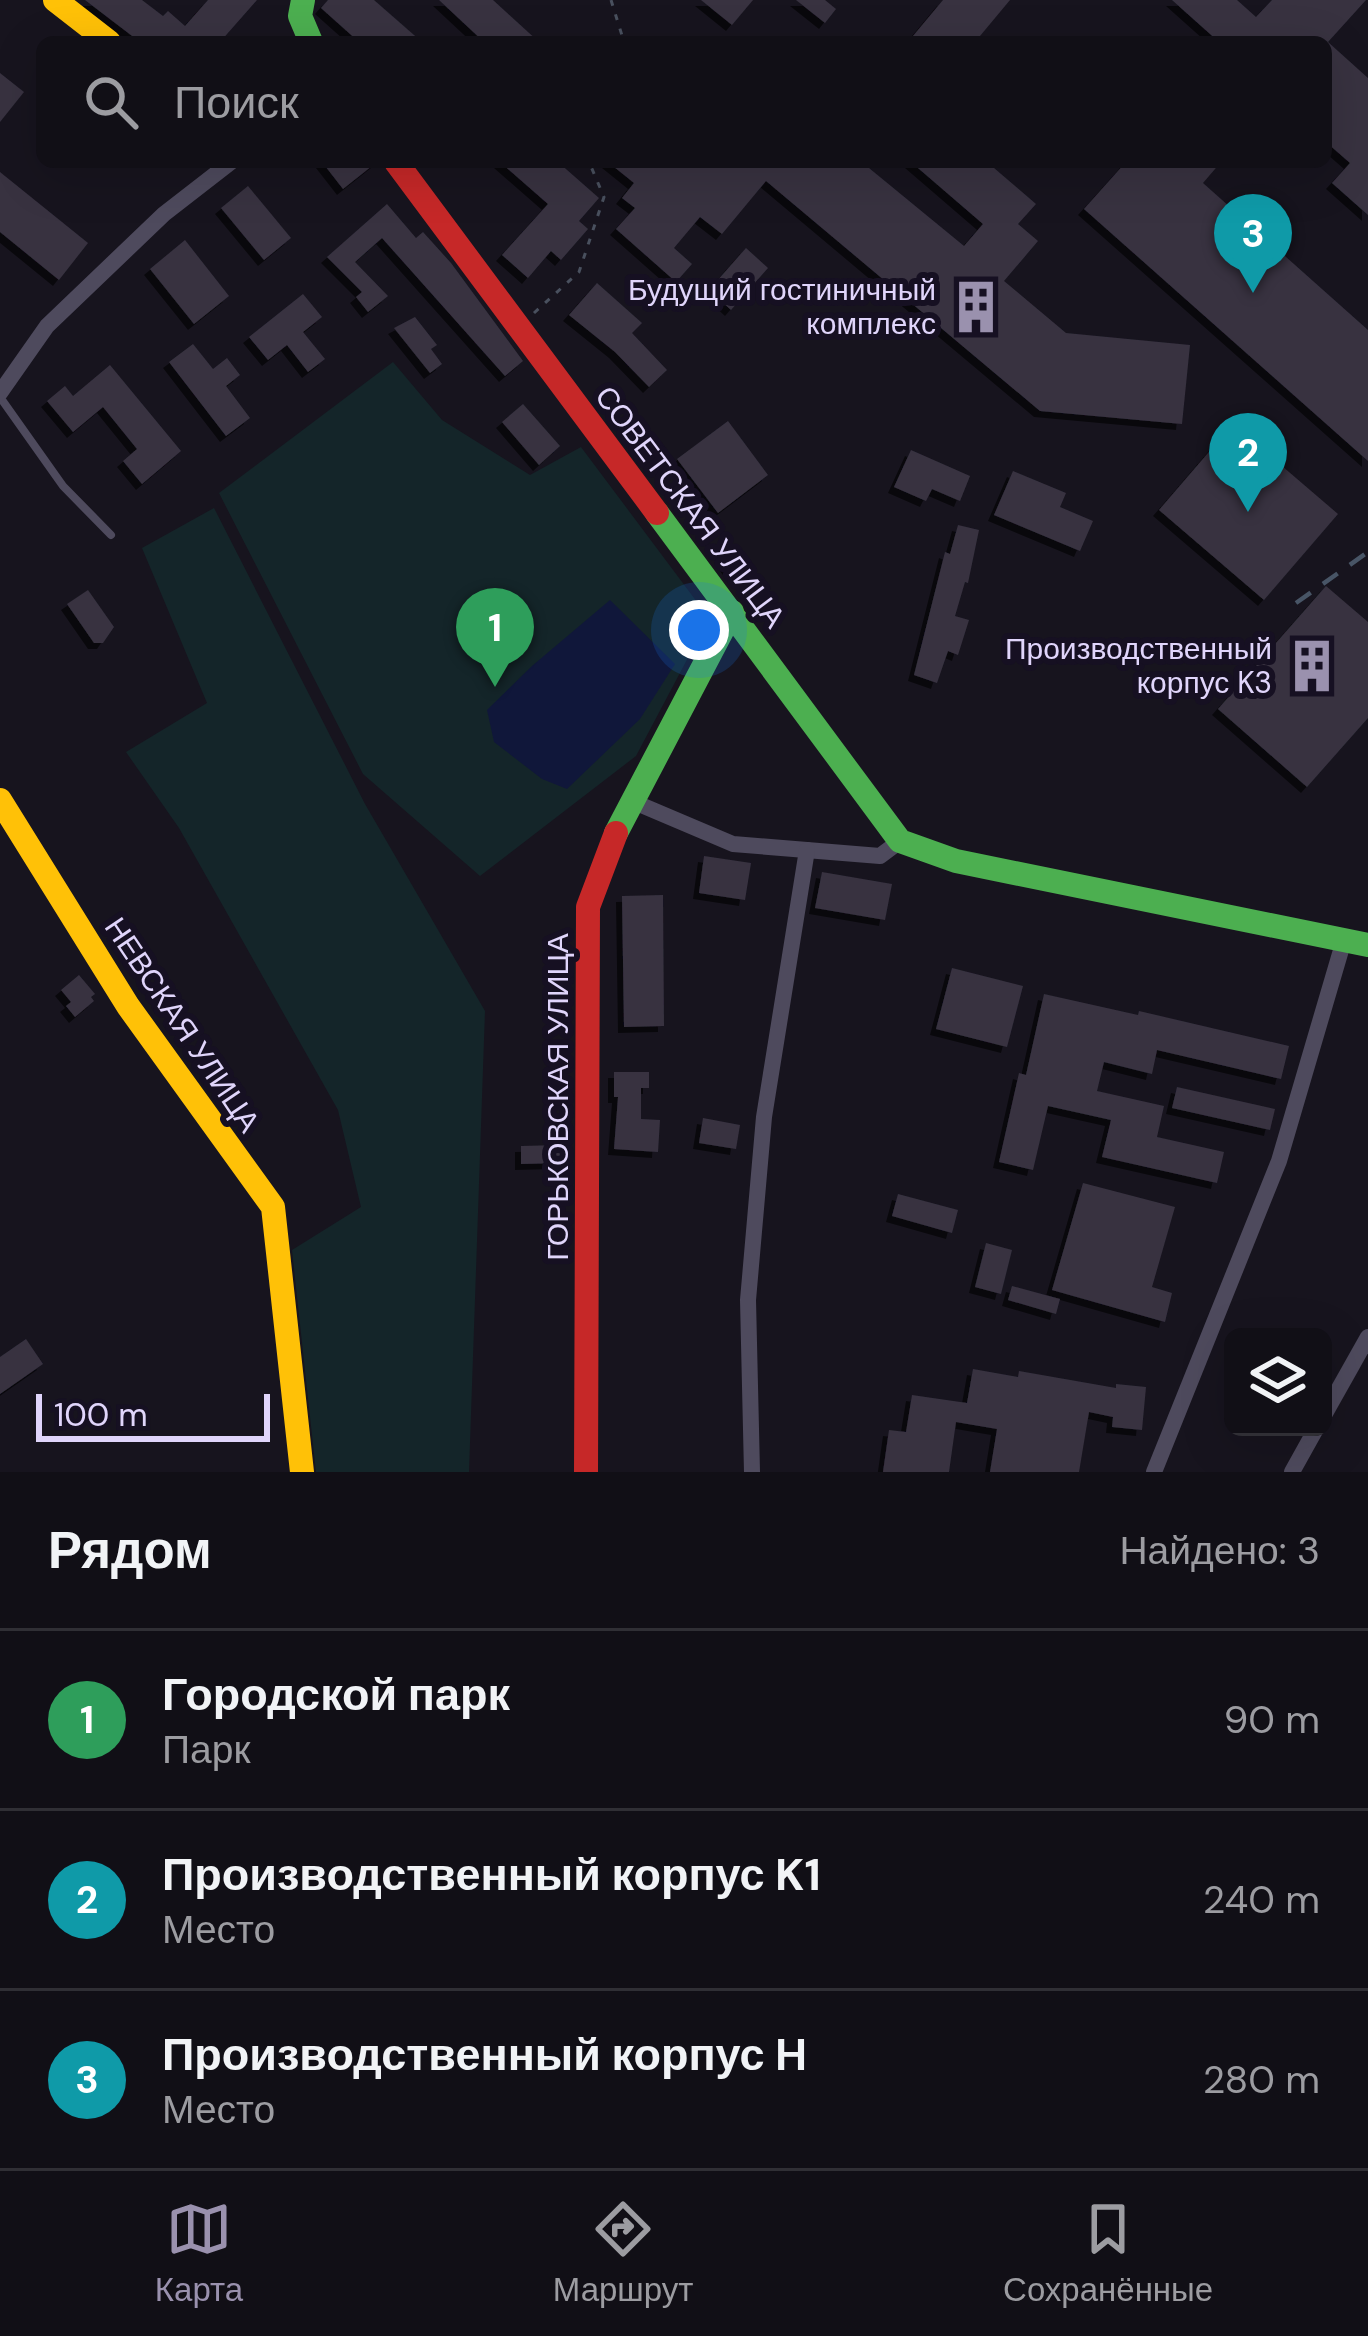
<!DOCTYPE html>
<html lang="ru">
<meta charset="utf-8">
<style>
:root{--surface:#110f16;--page:#1e1d23;--text:#f1f3f6;--muted:#9c9ca1;--line:#302f35;--accent:#9a91ae}
body{margin:0;font-family:"DM Sans",sans-serif;background:var(--page);color:var(--text)}
.controls{position:absolute;right:36px;bottom:36px;display:grid;overflow:hidden;border-radius:18px;box-shadow:0 12px 48px #0002}
.controls button{width:108px;height:108px;display:grid;place-items:center;padding:0;border:0;border-bottom:3px solid var(--line);background:var(--surface);color:var(--text);font:60px sans-serif}
.scale{position:absolute;left:36px;bottom:30px;width:234px;box-sizing:border-box;padding-left:12px;border:6px solid #e0d5fb;border-top:0;font-size:33px;line-height:42px;white-space:nowrap;color:#e0d5fb;-webkit-text-stroke:9px #161022;paint-order:stroke}
.you{position:absolute;left:699px;top:630px;width:42px;height:42px;margin:-30px;border:9px solid #fff;border-radius:50%;background:#1a73e8;box-shadow:0 0 0 18px #1a73e833}
.badge{display:grid;place-items:center;width:78px;height:78px;border-radius:50%;background:var(--accent);color:#fff;font-size:39px;font-weight:700}
.pin{position:absolute;translate:-50% -99px;filter:drop-shadow(0 3px 6px #0008)}
.pin::after{content:'';position:absolute;top:63px;width:42px;height:36px;background:inherit;clip-path:polygon(0 0,100% 0,50% 100%)}
.list{margin:0;padding:0;list-style:none}
h2{display:flex;justify-content:space-between;align-items:center;height:156px;margin:0;padding:0 48px;font-size:51px}
h2 small{font-size:39px;font-weight:400;color:var(--muted)}
.list li{display:grid;grid-template-columns:78px 1fr auto;gap:36px;align-items:center;box-sizing:border-box;height:180px;padding:0 48px;border-top:3px solid var(--line)}
.list b{display:block;font-size:45px;white-space:nowrap}
.list p{margin:0;font-size:39px;white-space:nowrap;color:var(--muted)}
.list em{font-size:39px;font-style:normal;color:var(--muted)}
.icon{flex:none;width:66px;height:66px;fill:none;stroke:currentColor;stroke-width:2;stroke-linecap:round;stroke-linejoin:round}
.map{position:relative;flex:none;width:1368px;height:1472px;overflow:hidden}
.search{position:absolute;background:var(--surface);box-shadow:0 12px 48px #0002;left:36px;right:36px;top:36px;height:132px;display:flex;align-items:center;gap:30px;box-sizing:border-box;padding:0 42px;border-radius:18px;color:var(--muted);font-size:45px}
.sheet{height:696px;background:var(--surface)}
nav{display:flex;justify-content:space-around;align-items:center;box-sizing:border-box;height:168px;border-top:3px solid var(--line);background:var(--surface);font-size:33px;color:var(--muted)}
nav a{display:grid;justify-items:center;gap:6px}
nav .on{color:var(--accent)}
.map>svg:first-child{display:block}
</style>
<div class="map">
<svg width="1368" height="1472" viewBox="0 0 1368 1472">
<defs>
<filter id="shadow"><feDropShadow dx="-6" dy="6" stdDeviation="0" flood-color="#0009"/></filter>
</defs>
<rect width="100%" height="100%" fill="#17141e"/>
<!-- green -->
<g fill="#142529">
<path d="M393,362L442,420L530,475L581,447L709,618L636,756L480,876L363,774L219,493Z"/>
<path d="M214,508L365,804L485,1011L469,1472H316L292,1250L361,1207L338,1110L179,828L126,752L207,703L142,548Z"/>
</g>
<!-- water -->
<path fill="#10173a" d="M610,600L675,664L640,719L567,789L542,779L494,742L487,710L532,666Z"/>
<!-- building -->
<g fill="#373240" filter="url(#shadow)">
<path d="M85,0H142L163,16L168,11L185,26L208,0H257L220,42H140Z"/>
<path d="M328,0H374L422,42H359L321,8Z"/>
<path d="M439,0H493L539,42H484Z"/>
<path d="M701,0H753L732,25Z"/>
<path d="M796,0H825L836,9L825,23Z"/>
<path d="M943,0H1010L975,42H908Z"/>
<path d="M1172,0H1237L1256,17L1272,0H1366L1328,42L1368,78V215L1332,183L1350,163L1326,142V42H1219Z"/>
<path d="M0,73L24,92L0,122Z"/>
<path d="M322,162H377L343,189Z"/>
<path d="M500,162H558L599,198L579,221L588,229L561,260L551,251L528,278L502,255L548,204Z"/>
<path d="M608,162H691L697,167L701,162H874L869,168L964,246L983,224L911,162H987L1036,204L1018,224L1038,241L1004,281L1066,333L1190,345L1182,424L1040,411L766,181L722,234L700,217L674,248L692,264L676,282L616,229L635,208L622,198L634,183Z"/>
<path d="M1126,162H1221L1203,183L1368,330V461L1084,209Z"/>
<path d="M0,172L88,243L59,280L0,232Z"/>
<path d="M248,186L291,238L264,260L221,208Z"/>
<path d="M387,204L416,238L423,232L451,263L523,361L505,376L382,238L355,262L388,296L368,312L356,297L362,292L327,257Z"/>
<path d="M185,240L229,296L194,324L150,269Z"/>
<path d="M746,248L768,268L731,310L709,290Z"/>
<path d="M597,283L642,323L632,333L667,370L649,387L615,352L569,315Z"/>
<path d="M303,294L322,317L303,332L325,359L308,372L287,345L268,360L249,337Z"/>
<path d="M415,317L437,345L431,349L442,364L430,373L394,328Z"/>
<path d="M193,344L213,369L227,358L240,375L226,386L250,418L226,436L169,362Z"/>
<path d="M110,365L181,451L142,484L123,461L137,449L103,407L73,432L47,401L65,386L73,396Z"/>
<path d="M523,404L560,446L539,465L502,422Z"/>
<path d="M728,421L768,475L718,513L677,459Z"/>
<path d="M1233,424L1338,514L1264,600L1159,510Z"/>
<path d="M911,450L970,476L960,501L932,489L926,501L894,487Z"/>
<path d="M1013,471L1066,493L1060,507L1093,521L1080,551L994,515Z"/>
<path d="M958,525L979,530L968,583L965,582L955,616L969,620L958,655L948,651L937,683L914,675L945,552L950,554Z"/>
<path d="M737,547L750,565L734,576L720,557Z"/>
<path d="M1326,586L1368,622V718L1307,787L1218,709Z"/>
<path d="M88,590L114,627L103,643H94L67,604Z"/>
<path d="M704,856L751,863L745,900L699,893Z"/>
<path d="M822,872L892,884L885,920L815,908Z"/>
<path d="M663,895L664,1026L624,1027L622,896Z"/>
<path d="M952,968L1023,986L1007,1047L936,1029Z"/>
<path d="M79,975L95,994L91,997L94,1001L75,1017L66,1006L71,1002L61,990Z"/>
<path d="M1044,994L1138,1015L1139,1011L1289,1046L1281,1079L1157,1050L1152,1074L1104,1062L1097,1091L1164,1106L1157,1137L1224,1152L1217,1183L1102,1157L1111,1120L1048,1106L1033,1170L999,1162L1019,1073L1026,1075Z"/>
<path d="M614,1072H649V1088H641V1119L660,1120L658,1152L614,1149L618,1097H614Z"/>
<path d="M1177,1087L1275,1109L1270,1130L1172,1108Z"/>
<path d="M703,1118L740,1125L736,1149L699,1143Z"/>
<path d="M560,1145V1163L521,1164V1146Z"/>
<path d="M1083,1183L1175,1207L1152,1287L1172,1293L1165,1322L1052,1290Z"/>
<path d="M898,1194L958,1210L952,1233L892,1216Z"/>
<path d="M986,1243L1012,1250L1001,1294L975,1287Z"/>
<path d="M1012,1286L1060,1299L1056,1314L1008,1300Z"/>
<path d="M26,1339L43,1364L0,1394V1357Z"/>
<path d="M973,1369L1018,1377L1019,1371L1116,1388V1384L1146,1387L1142,1430L1112,1427L1113,1417L1089,1412L1079,1472H990L997,1429L956,1422L949,1472H883L889,1430L906,1432L912,1395L967,1403Z"/>
</g>
<g fill="none" stroke-linecap="round" stroke-linejoin="round">
<!-- path -->
<g stroke="#49505e" stroke-width="3" stroke-dasharray="6 9" stroke-linecap="butt">
<path d="M611,0L624,42"/>
<path d="M534,313L579,272L604,197L589,162"/>
</g>
<!-- lane -->
<path stroke="#4e4a5d" stroke-width="8" d="M0,397L63,486L111,535"/>
<!-- street -->
<g stroke="#4e4a5d" stroke-width="16">
<path d="M0,393L47,326L164,214L231,162"/>
<path d="M634,802L733,844L880,856L900,841"/>
<path d="M1323,1417L1368,1337"/>
<path d="M752,1472L748,1300L764,1117L807,850"/>
<path d="M1154,1472L1279,1161L1344,940"/>
<path d="M1292,1472L1317,1427"/>
</g>
<!-- fast -->
<g stroke="#4caf50" stroke-width="24">
<path d="M303,0L300,16L311,42"/>
<path d="M657,513L900,841L956,861L1368,945"/>
<path d="M616,833L732,612"/>
</g>
<!-- slow -->
<g stroke="#ffc107" stroke-width="24">
<path d="M55,0L109,42"/>
<path d="M0,800L128,1006L273,1207L302,1472"/>
</g>
<!-- jam -->
<g stroke="#c62828" stroke-width="24">
<path d="M396,162L657,513"/>
<path d="M586,1472L588,907L616,833"/>
</g>
<!-- rail -->
<path stroke="#485566" stroke-width="4.5" stroke-dasharray="18 15" stroke-linecap="butt" d="M1296,603L1368,552"/>
</g>
<!-- icons -->
<defs>
<symbol id="building-bare" viewBox="-9 -9 18 18"><path d="M-4-6H4V6H1V3H-1V6H-4ZM-2.5-4.3h1.7v1.8h-1.7ZM.8-4.3h1.7v1.8H.8ZM-2.5-1h1.7V.8h-1.7ZM.8-1h1.7V.8H.8Z" fill="#9a91ae" stroke="#161022" stroke-width="2.5" paint-order="stroke"/></symbol>
</defs>
<g fill-rule="evenodd">
<use href="#building-bare" x="938" y="269" width="76" height="76"/>
<use href="#building-bare" x="1274" y="628" width="76" height="76"/>
</g>
<g text-anchor="middle" stroke-width="12" stroke-linejoin="round" paint-order="stroke">
<!-- poi labels -->
<g font-size="30" fill="#e0d5fb" stroke="#161022" text-anchor="end">
<text x="936" y="300">Будущий гостиничный<tspan x="936" dy="34">комплекс</tspan></text>
<text x="1272" y="659">Производственный<tspan x="1272" dy="34">корпус K3</tspan></text>
</g>
<!-- street labels -->
<g font-size="30" fill="#e0d5fb" stroke="#161022">
<text transform="translate(690 507) rotate(53)" y="10">СОВЕТСКАЯ УЛИЦА</text>
<text transform="translate(182 1025) rotate(56)" y="10">НЕВСКАЯ УЛИЦА</text>
<text transform="translate(558 1097) rotate(-90)" y="10">ГОРЬКОВСКАЯ УЛИЦА</text>
</g>
</g>
</svg>
<div class="controls">
<button><svg class="icon" aria-label="layers" viewBox="0 0 24 24"><path d="M12 4l9 5-9 5-9-5zM3 14l9 5 9-5"/></svg></button>
</div>
<div class="scale">100 m</div>
<div class="you"></div>
<div class="pin badge" style="left:495px;top:687px;background:#2e9e5b">1</div>
<div class="pin badge" style="left:1248px;top:512px;background:#0f9aa8">2</div>
<div class="pin badge" style="left:1253px;top:293px;background:#0f9aa8">3</div>
<div class="search"><svg class="icon" aria-label="search" viewBox="0 0 24 24"><circle cx="10" cy="10" r="6"/><path d="M15 15l6 6"/></svg>Поиск</div>
</div>
<section class="sheet">
<h2>Рядом<small>Найдено: 3</small></h2>
<ul class="list">
<li><span class="badge" style="background:#2e9e5b">1</span><div><b>Городской парк</b><p>Парк</p></div><em>90 m</em></li>
<li><span class="badge" style="background:#0f9aa8">2</span><div><b>Производственный корпус K1</b><p>Место</p></div><em>240 m</em></li>
<li><span class="badge" style="background:#0f9aa8">3</span><div><b>Производственный корпус H</b><p>Место</p></div><em>280 m</em></li>
</ul>
</section>
<nav>
<a class="on"><svg class="icon" aria-label="map" viewBox="0 0 24 24"><path d="M3 6l6-2 6 2 6-2v14l-6 2-6-2-6 2zM9 4v14M15 6v14"/></svg>Карта</a>
<a><svg class="icon" aria-label="directions" viewBox="0 0 24 24"><path d="M12 3l9 9-9 9-9-9zM9 14v-3h6M13 9l2 2-2 2"/></svg>Маршрут</a>
<a><svg class="icon" aria-label="saved" viewBox="0 0 24 24"><path d="M7 4h10v16l-5-4-5 4z"/></svg>Сохранённые</a>
</nav>
